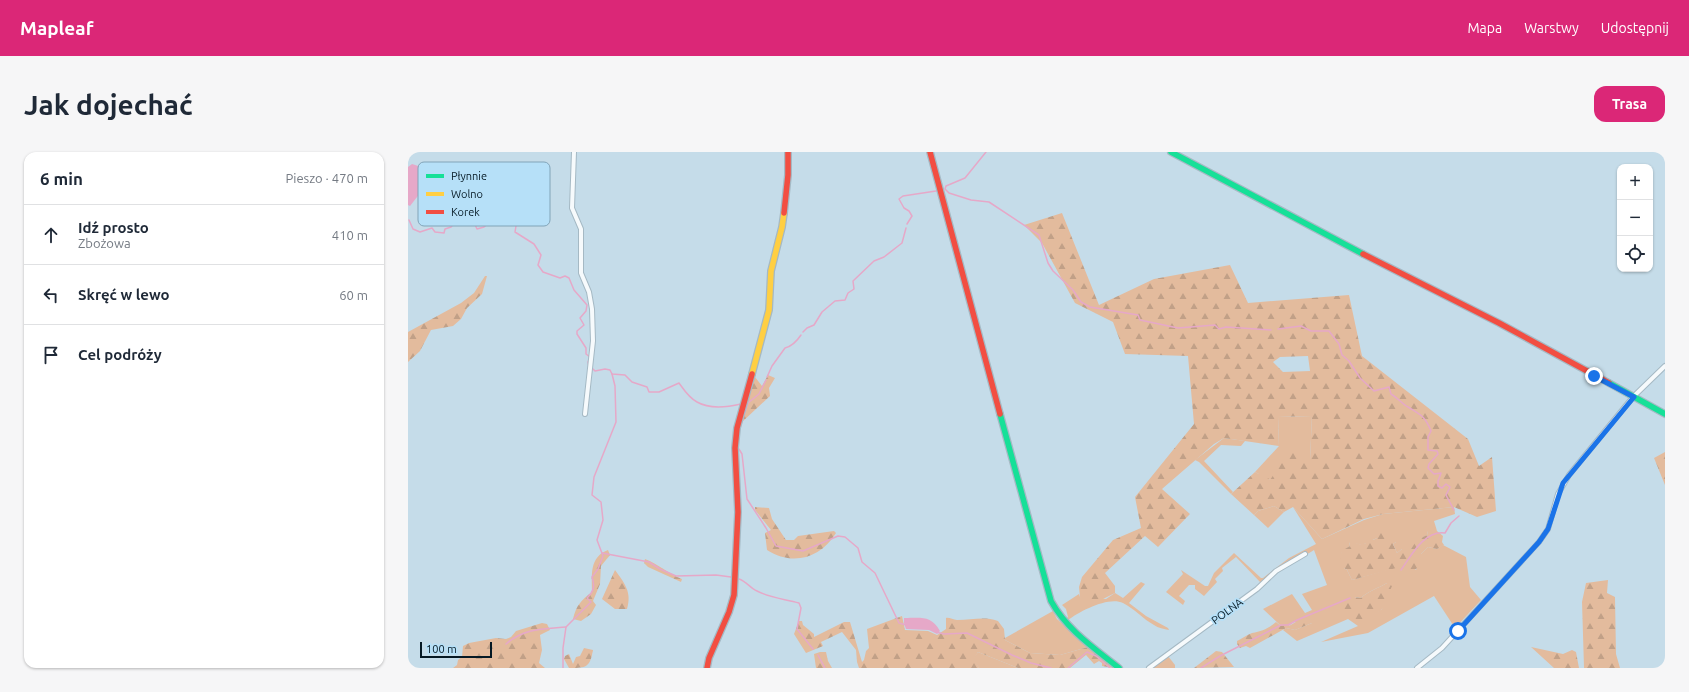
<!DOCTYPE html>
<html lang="pl">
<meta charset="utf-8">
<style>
:root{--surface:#fff;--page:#f6f6f7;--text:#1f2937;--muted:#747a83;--line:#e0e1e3;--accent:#db2777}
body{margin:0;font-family:Ubuntu,sans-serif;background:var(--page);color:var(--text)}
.controls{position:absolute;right:12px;top:12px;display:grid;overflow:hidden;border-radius:8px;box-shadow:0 1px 3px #0004}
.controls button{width:36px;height:36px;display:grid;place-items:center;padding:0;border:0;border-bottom:1px solid var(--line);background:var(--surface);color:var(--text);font:20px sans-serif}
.scale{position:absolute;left:12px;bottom:10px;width:72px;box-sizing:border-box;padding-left:4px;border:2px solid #051924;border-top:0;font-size:11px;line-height:14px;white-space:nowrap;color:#051924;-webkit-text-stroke:3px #b6e0f8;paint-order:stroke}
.stop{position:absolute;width:12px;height:12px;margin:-9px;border:3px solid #1a73e8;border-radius:50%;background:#fff}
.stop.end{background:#1a73e8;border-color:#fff;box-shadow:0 1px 4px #0008}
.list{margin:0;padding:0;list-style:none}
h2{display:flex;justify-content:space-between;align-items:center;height:52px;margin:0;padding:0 16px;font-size:17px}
h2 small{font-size:13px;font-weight:400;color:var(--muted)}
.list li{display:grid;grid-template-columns:26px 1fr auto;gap:12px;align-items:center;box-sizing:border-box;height:60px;padding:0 16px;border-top:1px solid var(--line)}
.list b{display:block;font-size:15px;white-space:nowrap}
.list p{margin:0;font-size:13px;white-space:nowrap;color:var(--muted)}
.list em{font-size:13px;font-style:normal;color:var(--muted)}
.icon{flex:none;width:22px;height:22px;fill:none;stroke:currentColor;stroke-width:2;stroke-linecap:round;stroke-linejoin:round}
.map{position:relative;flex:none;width:1257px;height:516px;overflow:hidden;border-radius:12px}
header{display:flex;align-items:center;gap:24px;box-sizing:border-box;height:56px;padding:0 20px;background:var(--accent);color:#fff}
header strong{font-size:19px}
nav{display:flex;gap:22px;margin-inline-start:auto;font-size:14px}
.intro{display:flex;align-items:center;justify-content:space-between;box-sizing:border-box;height:96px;padding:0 24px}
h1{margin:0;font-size:28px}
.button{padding:10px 18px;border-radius:12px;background:var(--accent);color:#fff;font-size:14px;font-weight:700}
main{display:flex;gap:24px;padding:0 24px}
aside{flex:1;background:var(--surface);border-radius:12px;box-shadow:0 1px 3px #0004}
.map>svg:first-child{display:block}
</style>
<header>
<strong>Mapleaf</strong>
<nav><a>Mapa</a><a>Warstwy</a><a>Udostępnij</a></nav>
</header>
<div class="intro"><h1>Jak dojechać</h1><a class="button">Trasa</a></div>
<main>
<aside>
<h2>6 min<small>Pieszo · 470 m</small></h2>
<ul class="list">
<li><svg class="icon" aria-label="ahead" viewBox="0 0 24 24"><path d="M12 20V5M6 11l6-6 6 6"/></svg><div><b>Idź prosto</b><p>Zbożowa</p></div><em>410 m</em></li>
<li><svg class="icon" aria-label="left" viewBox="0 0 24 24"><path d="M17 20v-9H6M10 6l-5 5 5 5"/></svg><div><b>Skręć w lewo</b></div><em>60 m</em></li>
<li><svg class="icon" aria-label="arrive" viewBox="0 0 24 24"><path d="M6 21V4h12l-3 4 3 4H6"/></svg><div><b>Cel podróży</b></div></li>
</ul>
</aside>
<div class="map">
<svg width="1257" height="516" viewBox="0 0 1257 516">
<defs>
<pattern id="forest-firs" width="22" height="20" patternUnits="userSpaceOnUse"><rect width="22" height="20" fill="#e3bb9d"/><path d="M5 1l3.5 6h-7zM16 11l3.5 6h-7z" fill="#c1a087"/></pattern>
</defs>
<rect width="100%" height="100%" fill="#c5dce9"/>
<!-- grass -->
<g fill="#e3bb9d" fill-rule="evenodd">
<path d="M904,264L902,308L862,328L847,320L871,294L870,265Z"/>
<path d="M816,286L837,289L833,294L813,293L796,309L825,340L823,342L791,310L787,308Z"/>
<path d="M866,354L876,360L860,376L846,363L850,359Z"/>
<path d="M885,355L914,387L956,368L975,362L1046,355L1047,362L1026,369L1029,379H1020L1019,383L1012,387L1003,397H994L989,401L985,392L988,390L969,386L954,393L941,390L942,394L934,400L933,407L936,416L939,418L944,428L988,415L1008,418L1013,402L1020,395L1029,397L1035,393L1058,405L1062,435L1073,448L1047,476L1026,444L960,481L913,490L950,474L940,467L889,489L875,478L878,476L887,478L904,471L885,470L881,474H873L855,457L884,442L897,461L904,458L894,442L919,433L906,398L853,431L828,405L814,416L815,419L807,427L809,430L796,444L787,437V433H781L771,444L777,449L775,453L758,440L775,422L773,418L797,434H800L806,421L826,401L853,426H855L881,406L908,392ZM979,431L974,457L966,462L959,464L946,445L953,446C960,439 971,436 979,431Z"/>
<path d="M733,430L737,432L721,451L738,464L760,476L761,478C756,477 750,476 746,473C735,467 727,457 715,451C701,444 672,459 660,468L658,467L660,465L658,457L654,453L671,442L672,445L698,447L707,441L715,446Z"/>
<path d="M645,459L649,467L680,495L652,503L622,501L597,488V486Z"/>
<path d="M570,500L610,516H571L565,507Z"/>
<path d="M760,504L767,513V516H743Z"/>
</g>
<!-- forest -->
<g fill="url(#forest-firs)" fill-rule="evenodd">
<path d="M654,61L691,153L746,127L822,113L840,151L941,143L954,204L1060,287L1071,314L1084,305L1088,359L1069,365L1046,355L975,362L956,367L914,387L885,355L876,360L866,354L850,359L846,363L823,342L847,320L851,322L855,321L862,328L883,297L902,308L904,264L870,265L871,294L816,286L806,292L754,337L782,362L750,395L737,384L697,421L707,434V441L687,451L680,446L676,448L672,445L671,435L674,425L705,388L733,376L727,345L786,272L780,204L717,202L705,170L667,151L634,91L616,73ZM900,204L902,219L875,220L865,210L872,205Z"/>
<path d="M77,124H79L74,142L59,156L53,167L45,174L23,178L12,199L0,210V180L53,151L66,141Z"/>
<path d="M360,223L367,226L361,236L362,244L333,271L347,225L354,234Z"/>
<path d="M1257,300V333L1246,306Z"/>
<path d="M347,355L361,356L364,367L378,388H386L390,384L426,379L428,381C412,407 384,414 359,398L357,381L363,378L347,358Z"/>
<path d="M974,379L976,382L983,381L988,390L985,392L989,401L994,397H1003L1009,388L1019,383L1020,379H1029L1035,384L1034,390L1036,393L1029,397L1020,395L1013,402C1014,410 1010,418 1003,420L1000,418L989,421L988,416L944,428L939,418L936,416L933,418C930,415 931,410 933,407L932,404L935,397H937L942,394L941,390L945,388C949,393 953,393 958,391V389L962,386L965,388L969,386L970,381Z"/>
<path d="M200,398L202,403L193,414L192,432L185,449L188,453L183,462L173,469L165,467C168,454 173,448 184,440C184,423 181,405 200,398Z"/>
<path d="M237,407C250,412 261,422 274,427L273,430L240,415L236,411Z"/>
<path d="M207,418C217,432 224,440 219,457H207L194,447Z"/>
<path d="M1200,428L1199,441L1207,445L1208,502L1212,516H1176L1174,450L1178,431Z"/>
<path d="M979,431L984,434C980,442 980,451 974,457C970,461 967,461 964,466L959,465L957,468L948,469L939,464L934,452L946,445L953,446C960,439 971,436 979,431Z"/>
<path d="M494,464L497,478L520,479L529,483L538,477V466C541,465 545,468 549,468C564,468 576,464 590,469L596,477L597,488L622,501L652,503L680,495L706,516L694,514V511L691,509L686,512L678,503L662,516H610L570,500L566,507L571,516H451L449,510L448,498L434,480L413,490L415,494L398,501L386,482L391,469H394L395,473L406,482V485L436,470H442L454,510L456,508L458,499L461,496L459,477Z"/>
<path d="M898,464L904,468V471L887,478L878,476L842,496L838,494L832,496L829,492V489C833,487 839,483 844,481C854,479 860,477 868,470L873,474H881Z"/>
<path d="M134,471L139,472L142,478L132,483L134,498L131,511L137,516H45L49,513L50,508L54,505L55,494L61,491L88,486L98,487L103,485L108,479Z"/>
<path d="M1123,495L1155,502L1164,498L1168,500L1171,516H1146Z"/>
<path d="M176,496L185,498C185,500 184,501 184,503C181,516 176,516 161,516L156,507L157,504L161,502L165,512L168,505L172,504Z"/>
<path d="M808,499L814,500L826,515L786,516Z"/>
<path d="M412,500H418L420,509L424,516H408L406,502Z"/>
</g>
<!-- water -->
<g fill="#e6a8c8">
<path d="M4,12L26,19L24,26L2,54L0,53V15Z"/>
<path d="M496,466C513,466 523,463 532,479L529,482L521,478L498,477L496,471Z"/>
</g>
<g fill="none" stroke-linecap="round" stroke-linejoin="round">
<!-- stream -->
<g stroke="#e6a8c8" stroke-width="1.5">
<path d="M578,0L557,26L538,34L537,37L541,41L563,48L581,50L631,83L640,111L645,119L665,138L673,150L682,155L730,163L732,168L770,176L807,173L811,177L818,175L863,178"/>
<path d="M1,68L5,77L12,80L24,76L27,80L36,81L37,77L43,75L49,68H60"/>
<path d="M65,68L69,77L76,75L83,69H104L108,74L107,80L126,92L133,103L130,113L135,120L152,126L157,124L161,126L166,138L179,153L178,159L172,166L176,173L169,179V182L178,196V202L182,205L180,210L181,214"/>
<path d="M499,72L504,64L501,59L496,56L491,47L495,44L528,39"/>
<path d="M870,177L893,174L903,179H921L931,192L934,203L941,209L952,226L966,239L981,235L983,242C990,246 994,252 1000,255C1013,263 1017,264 1023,279L1020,285V298L1029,299L1030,302L1021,312L1020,316L1026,322L1033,321L1030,329V334L1034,336L1038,332L1042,335L1038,343L1046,358"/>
<path d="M395,180L399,176L406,173L414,160L427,149L437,148L440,141L446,137L445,129L466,109L476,105L494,91L498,76"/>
<path d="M185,217L187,219L197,217L202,218L204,222L217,223L224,230L239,235L241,240H251L271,231C276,238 281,246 289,250C301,257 320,255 333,252"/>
<path d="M359,225L364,214L377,196C385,194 389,189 393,183"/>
<path d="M331,279L340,251L351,242L358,228"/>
<path d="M329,294L334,302L339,347L358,376L368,394L395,399L430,384L437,385L450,396L454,410L467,421L491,471L498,473"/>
<path d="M194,401L241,410L252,417L268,424L308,423L323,425"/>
<path d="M993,418C1003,404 1016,378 1037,381L1043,371L1051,364"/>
<path d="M331,427C338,429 342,436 349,439C362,446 377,447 391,451L393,456L389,477L405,497"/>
<path d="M528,480L536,482L559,481L604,503L623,511L643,516"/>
<path d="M98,492C116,476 135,477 158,475"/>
<path d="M410,503L417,516"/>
<path d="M155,516V496L158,475L183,450L179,446C186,439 187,434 184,425L190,417L195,404L189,388L195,368L193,350L184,343L186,325L208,270L207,234L204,222"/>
<path d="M660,516L679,500L688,504L702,516"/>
<path d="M793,516L812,504L873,473H880L889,468L942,446"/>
</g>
<defs>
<g id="street">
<path d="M166,0L164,56L173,77V121L181,140L184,157L185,189L177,262"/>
<path d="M741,516L849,437L868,419L897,402"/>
<path d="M1009,516L1034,496L1131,390L1140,377L1150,342L1161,323L1225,245L1257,214"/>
</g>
<g id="fast">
<path d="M763,0L955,102"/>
<path d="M1201,231L1257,262"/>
<path d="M592,262L643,449C659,478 686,496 711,516"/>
</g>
<path id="slow" d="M344,222L361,158L363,119L374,75L376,61"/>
<g id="jam">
<path d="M522,0L592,262"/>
<path d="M376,61L380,23V0"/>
<path d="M955,102L1091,171L1201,231"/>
<path d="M299,516L301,506L321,460L326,443L330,360L327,296L329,276L344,222"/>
</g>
</defs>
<!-- street casing -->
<use href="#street" stroke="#a5b9c4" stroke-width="6"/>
<!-- fast casing -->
<use href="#fast" stroke="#a5b9c4" stroke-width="8"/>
<!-- slow casing -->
<use href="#slow" stroke="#a5b9c4" stroke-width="8"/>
<!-- jam casing -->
<use href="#jam" stroke="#a5b9c4" stroke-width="8"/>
<!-- street -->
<use href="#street" stroke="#f6fafc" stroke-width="4"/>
<!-- fast -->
<use href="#fast" stroke="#16e098" stroke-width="5.5"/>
<!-- slow -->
<use href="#slow" stroke="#ffcf43" stroke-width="5.5"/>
<!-- jam -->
<use href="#jam" stroke="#f24e42" stroke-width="5.5"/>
</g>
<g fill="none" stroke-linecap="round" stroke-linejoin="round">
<!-- route -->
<path stroke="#1a73e8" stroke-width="5" d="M1050,479L1131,390L1140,377L1155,331L1226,245L1186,224"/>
</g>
<g text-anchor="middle" stroke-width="3.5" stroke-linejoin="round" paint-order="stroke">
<!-- street labels -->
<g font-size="11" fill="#051924" stroke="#b6e0f8">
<text transform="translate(819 459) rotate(-36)" y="4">POLNA</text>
</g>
</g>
<!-- legend -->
<rect x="10" y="10" width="132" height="64" rx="6" fill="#b6e0f8" stroke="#81a4b8" stroke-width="1"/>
<rect x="18" y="22" width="18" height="4" fill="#16e098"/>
<rect x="18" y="40" width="18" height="4" fill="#ffcf43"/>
<rect x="18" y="58" width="18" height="4" fill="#f24e42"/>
<g font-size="11" fill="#051924">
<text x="43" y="28">Płynnie</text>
<text x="43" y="46">Wolno</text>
<text x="43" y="64">Korek</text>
</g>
</svg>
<div class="controls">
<button>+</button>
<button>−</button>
<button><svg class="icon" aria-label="locate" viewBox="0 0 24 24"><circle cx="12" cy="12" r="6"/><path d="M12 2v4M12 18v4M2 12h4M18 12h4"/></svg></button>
</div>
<div class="scale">100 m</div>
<div class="stop" style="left:1050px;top:479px"></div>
<div class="stop end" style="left:1186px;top:224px"></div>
</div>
</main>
